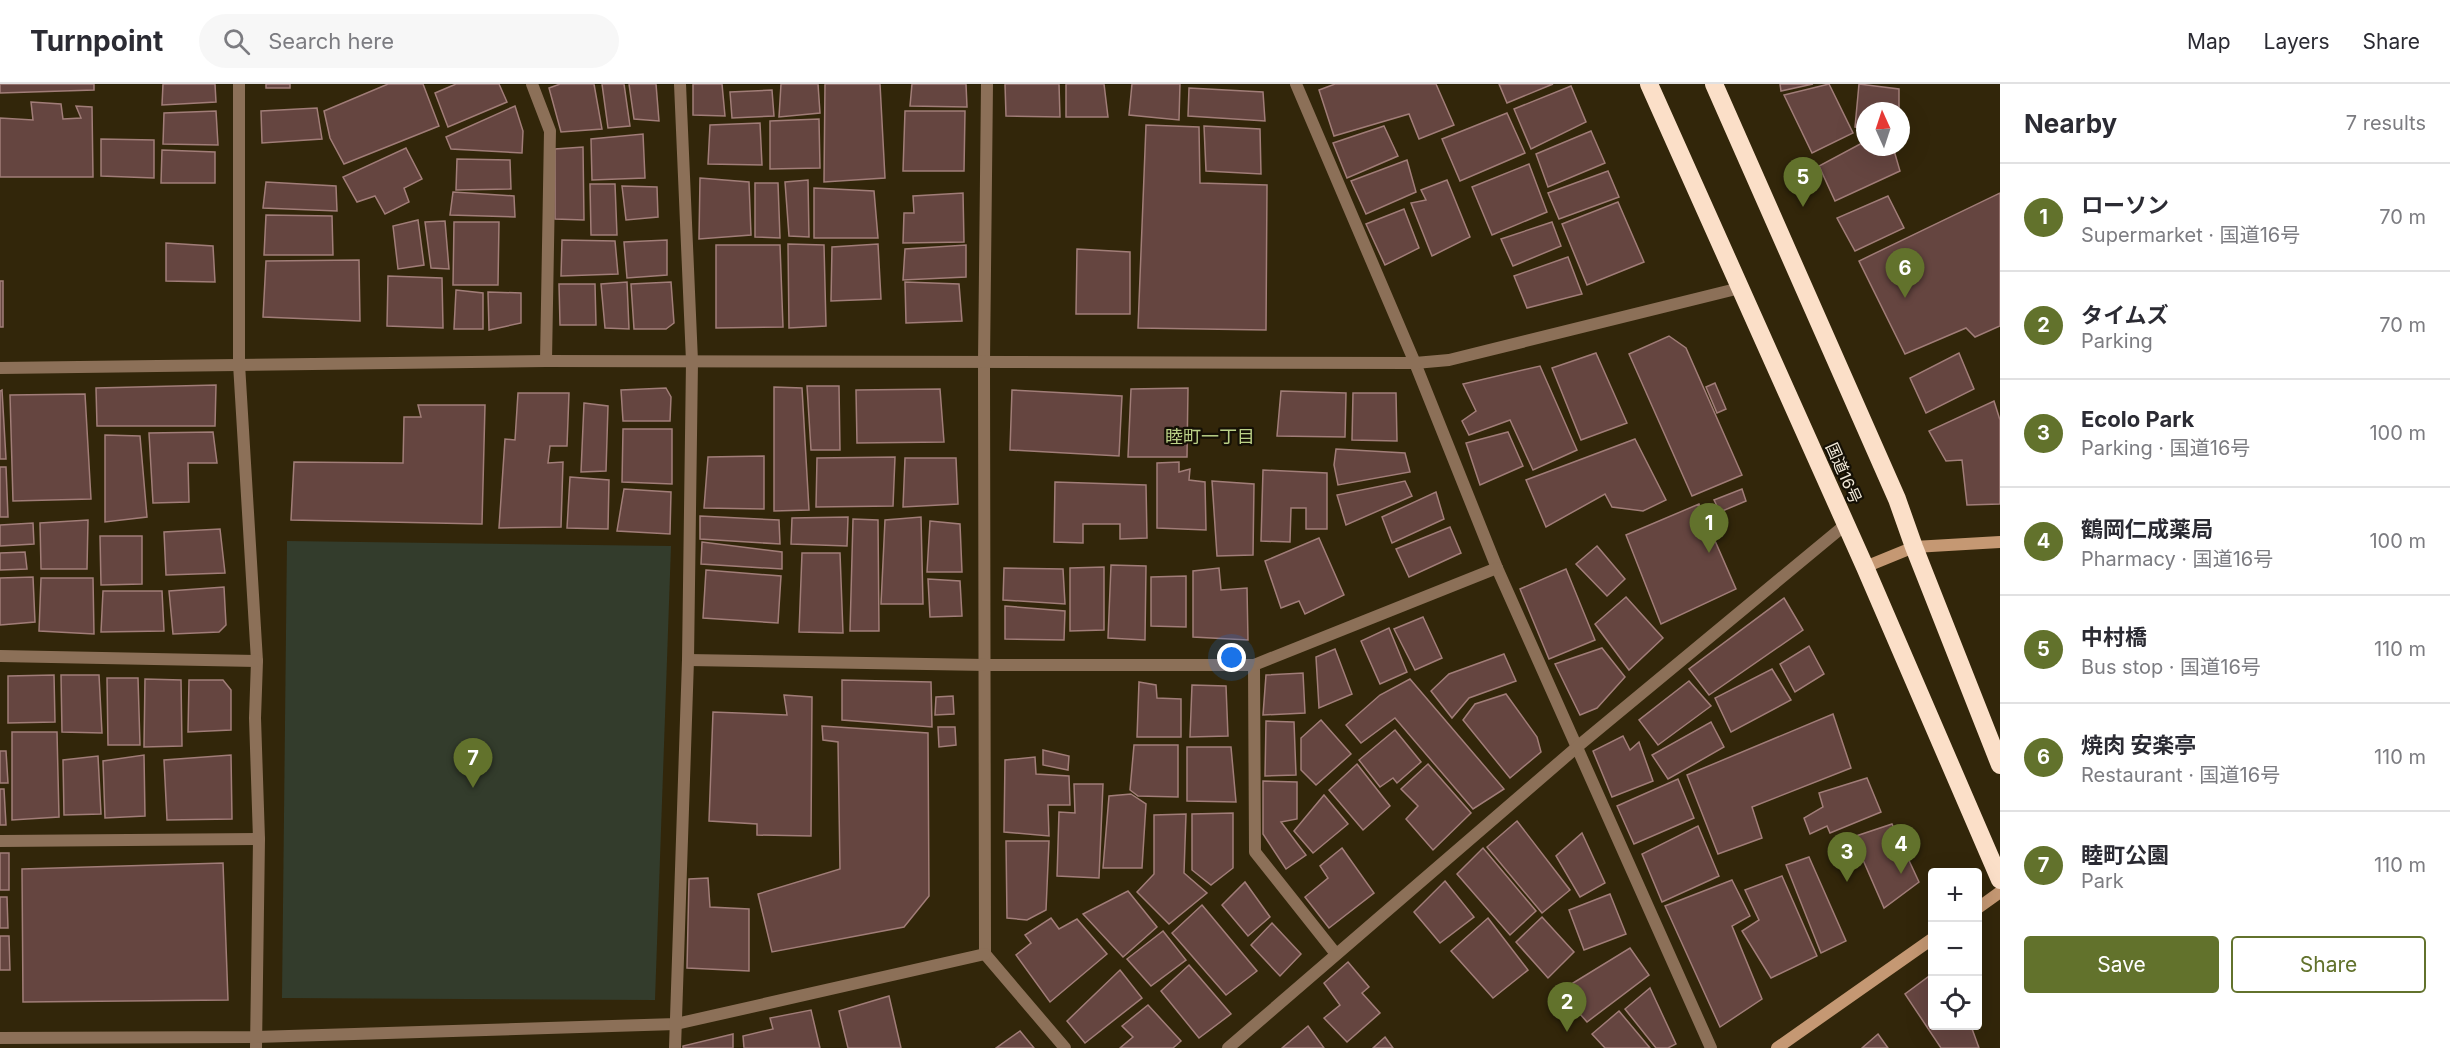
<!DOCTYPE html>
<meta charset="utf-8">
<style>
:root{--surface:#fff;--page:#f7f7f7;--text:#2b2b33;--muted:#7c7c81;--line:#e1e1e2;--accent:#62722c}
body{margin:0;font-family:Inter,"Noto Sans JP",sans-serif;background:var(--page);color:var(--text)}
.controls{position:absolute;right:18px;bottom:18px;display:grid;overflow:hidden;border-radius:6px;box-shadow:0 6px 24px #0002}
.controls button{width:54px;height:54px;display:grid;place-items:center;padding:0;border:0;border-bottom:2px solid var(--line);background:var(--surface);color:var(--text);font:30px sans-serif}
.compass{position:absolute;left:1856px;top:18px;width:54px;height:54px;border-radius:50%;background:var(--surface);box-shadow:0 6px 24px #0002;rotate:357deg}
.you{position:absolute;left:1232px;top:574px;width:21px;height:21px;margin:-15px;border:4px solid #fff;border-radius:50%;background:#1a73e8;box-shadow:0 0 0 9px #1a73e833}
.badge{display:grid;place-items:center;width:39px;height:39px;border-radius:50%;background:var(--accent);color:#fff;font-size:20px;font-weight:700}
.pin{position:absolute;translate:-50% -50px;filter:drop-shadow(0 2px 3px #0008)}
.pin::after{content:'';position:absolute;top:32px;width:21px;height:18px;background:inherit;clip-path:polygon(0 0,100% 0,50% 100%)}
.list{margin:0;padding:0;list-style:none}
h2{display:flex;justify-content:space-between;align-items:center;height:78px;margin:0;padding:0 24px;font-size:26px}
h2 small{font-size:20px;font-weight:400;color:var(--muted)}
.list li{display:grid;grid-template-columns:39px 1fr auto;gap:18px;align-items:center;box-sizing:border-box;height:108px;padding:0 24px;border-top:2px solid var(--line)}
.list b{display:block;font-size:22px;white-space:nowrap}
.list p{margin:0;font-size:20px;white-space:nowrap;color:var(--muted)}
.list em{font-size:20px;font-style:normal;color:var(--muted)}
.actions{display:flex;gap:12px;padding:18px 24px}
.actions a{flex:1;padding:14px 0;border:2px solid var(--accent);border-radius:6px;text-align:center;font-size:21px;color:var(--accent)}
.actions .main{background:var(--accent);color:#fff}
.icon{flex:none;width:33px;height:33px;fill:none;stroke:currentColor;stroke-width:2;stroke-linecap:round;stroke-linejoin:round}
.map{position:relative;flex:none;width:2000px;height:964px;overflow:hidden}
header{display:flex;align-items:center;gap:36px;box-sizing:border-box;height:84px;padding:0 30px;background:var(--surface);border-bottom:2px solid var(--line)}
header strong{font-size:28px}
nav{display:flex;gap:33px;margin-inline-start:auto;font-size:21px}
.search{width:420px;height:54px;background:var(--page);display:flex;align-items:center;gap:15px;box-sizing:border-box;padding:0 21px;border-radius:33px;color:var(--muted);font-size:22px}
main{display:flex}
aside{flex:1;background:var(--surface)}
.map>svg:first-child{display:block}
</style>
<header>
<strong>Turnpoint</strong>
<div class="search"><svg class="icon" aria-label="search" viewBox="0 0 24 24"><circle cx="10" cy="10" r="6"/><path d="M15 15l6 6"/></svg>Search here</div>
<nav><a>Map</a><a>Layers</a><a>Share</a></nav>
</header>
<main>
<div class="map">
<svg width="2000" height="964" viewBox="0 0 2000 964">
<rect width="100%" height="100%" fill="#32260a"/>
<!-- green -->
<path fill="#333c2c" d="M287,457L671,462L655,916L282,914Z"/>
<!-- building -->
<g fill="#654540" stroke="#a17d78" stroke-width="1.5">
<path d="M0,0H94V6L0,9Z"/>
<path d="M163,0H215L216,18L162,21Z"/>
<rect x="266" y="0" width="24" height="4"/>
<path d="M388,0H423L439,42L344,80L330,54L324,27Z"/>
<path d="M456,0H499L507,18L448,43L435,9Z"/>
<path d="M560,0H594L602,45L561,48L549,4Z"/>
<path d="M602,0H624L630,42L608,44Z"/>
<path d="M629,0H656L659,37L634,35Z"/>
<path d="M693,0H722L725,32L693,31Z"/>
<path d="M781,0H818L820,29L779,33Z"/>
<path d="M825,0H880L885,94L824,98Z"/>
<path d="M912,0H966L967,23L910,22Z"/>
<path d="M1005,0H1059L1060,33L1006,32Z"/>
<path d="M1066,0H1104L1108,33H1066Z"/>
<path d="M1132,0H1180L1179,36L1129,31Z"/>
<path d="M1335,0H1436L1454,41L1419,55L1409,30L1334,52L1319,6Z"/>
<path d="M1499,0H1553L1507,19Z"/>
<path d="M1780,0H1813L1781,7Z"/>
<path d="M1829,0L1853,49L1812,69L1784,11Z"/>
<path d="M1859,0L1899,5V27H1865V44L1855,43Z"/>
<path d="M1571,2L1586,38L1531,65L1514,25Z"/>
<path d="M1189,4L1263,8L1265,37L1188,32Z"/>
<path d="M772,6L774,32L732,34L730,8Z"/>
<path d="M31,18L61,20L63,35L81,34L76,22L92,23L93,93H0V34L33,36Z"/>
<path d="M515,22L523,47L522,69L451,65L446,53Z"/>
<path d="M317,24L322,55L262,59L261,27Z"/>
<path d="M216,27L218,61L163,60L164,29Z"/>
<path d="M905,27H965L964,87H903Z"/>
<path d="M1507,29L1525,69L1460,97L1442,55Z"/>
<path d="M819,35L820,84L770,85V37Z"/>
<path d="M760,39L762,81L708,80L710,41Z"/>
<path d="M1146,41L1199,43L1200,99L1267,101L1266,246L1138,244Z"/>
<path d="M1204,42L1260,45L1261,90L1206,87Z"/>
<path d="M1384,42L1398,72L1347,94L1333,59Z"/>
<path d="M1591,47L1605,79L1548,103L1536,70Z"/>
<path d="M643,50L645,94L592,96L591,55Z"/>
<path d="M101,55L154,56V94L101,92Z"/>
<path d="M1862,59H1865V63H1893L1900,87L1835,117L1819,82Z"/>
<path d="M583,63L584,136L555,135V65Z"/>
<path d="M406,64L422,95L404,104L409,118L385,130L375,112L357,118L343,93Z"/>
<path d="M162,66L215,68V99H161Z"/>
<path d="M457,75L510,76L511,105L456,106Z"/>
<path d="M1407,76L1416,108L1366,130L1351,97Z"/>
<path d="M1529,80L1547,128L1492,151L1472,103Z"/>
<path d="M1608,87L1619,113L1559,135L1548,109Z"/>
<path d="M700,94L749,98L751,151L699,155Z"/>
<path d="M808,96L809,153L789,152L785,98Z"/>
<path d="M1447,96L1470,153L1432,172L1411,119L1426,116L1421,106Z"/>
<path d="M266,98L336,102L337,127L263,124Z"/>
<path d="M755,99H778L780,154L755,153Z"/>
<path d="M590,100H615L617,151H591Z"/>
<path d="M622,102L657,103L658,133L626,136Z"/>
<path d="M814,104L874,107L878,154H814Z"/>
<path d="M453,108L514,112L515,133L450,131Z"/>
<path d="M963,109L964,158L903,159L904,129H914L913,112Z"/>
<path d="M2000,109V242L1975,253L1966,244L1905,270L1859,177Z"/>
<path d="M1888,112L1904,144L1855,167L1837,134Z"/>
<path d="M1618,118L1644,178L1587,201L1562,140Z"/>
<path d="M1404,125L1419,164L1385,181L1366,140Z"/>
<path d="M266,131L332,132L333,171H264Z"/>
<path d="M418,136L424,181L398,185L393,142Z"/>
<path d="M445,137L449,185L431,184L425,138Z"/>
<path d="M454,138H499L498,201H453Z"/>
<path d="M1552,138L1561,162L1513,182L1501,155Z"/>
<path d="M562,156L615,157L618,190L561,192Z"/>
<path d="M667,156V191L627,194L624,158Z"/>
<path d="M166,159L213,162L215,198L166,197Z"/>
<path d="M788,160L824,161L826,242L789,244Z"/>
<path d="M878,160L881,215L831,217L832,163Z"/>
<path d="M716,161H780L783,243L716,244Z"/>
<path d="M966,161V193L903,196L905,165Z"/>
<path d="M1077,165L1130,168V230H1076Z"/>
<path d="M1568,173L1582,210L1527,224L1514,192Z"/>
<path d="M359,176L360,237L263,233L266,177Z"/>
<path d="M388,192L442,194L443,244L387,242Z"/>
<rect x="0" y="197" width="3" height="46"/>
<path d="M627,198L629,245L605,244L601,200Z"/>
<path d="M671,198L674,239L666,245H634L631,200Z"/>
<path d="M905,198L959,200L962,237L906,239Z"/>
<path d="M559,200H595L596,241H560Z"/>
<path d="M456,206L483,209V245H454Z"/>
<path d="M488,208L521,209V239L489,246Z"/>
<path d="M1669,252L1686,264L1742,391L1692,412L1629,270Z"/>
<path d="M1596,269L1627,339L1581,356L1552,284Z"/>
<path d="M1959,269L1974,305L1926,329L1910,294Z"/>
<path d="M1540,282L1577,366L1533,386L1510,336L1469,351L1462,337L1476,327L1463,300Z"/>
<path d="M1715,299L1726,325L1717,329L1706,303Z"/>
<path d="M216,301L215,342H97L96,304Z"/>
<path d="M807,302H839L840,366H811Z"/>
<path d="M774,303L802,304L809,426L774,427Z"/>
<path d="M666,304L671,313L670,337H623L621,306Z"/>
<path d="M1188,304L1187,373H1128L1131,305Z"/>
<path d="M940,305L944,358L857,359L856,306Z"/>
<path d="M2,306L6,375H0V307Z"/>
<path d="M1012,306L1122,312L1119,372L1010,366Z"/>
<path d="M1281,307L1346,309L1345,353L1277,352Z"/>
<path d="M518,309H569L567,362H550L548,379L563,378L561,443L499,444L505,355L515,356Z"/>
<path d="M1353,309H1396L1397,357L1352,356Z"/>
<path d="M85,310L91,415L13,417L10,311Z"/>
<path d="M1994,317L2000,336V420L1967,421L1962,376L1946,377L1929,347Z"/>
<path d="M584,319L608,322L606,387L581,388Z"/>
<path d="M418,321H485L482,440L291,436L294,378L403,379L404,333H421Z"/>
<path d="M623,345H672V400L622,398Z"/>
<path d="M213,348L217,379H188L189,418L153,419L149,349Z"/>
<path d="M1508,348L1523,382L1480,401L1466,359Z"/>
<path d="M105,351L140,352L147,433L105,438Z"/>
<path d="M1635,355L1666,416L1643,427L1612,423L1605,410L1546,443L1526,396Z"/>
<path d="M1336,365L1405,369L1410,388L1338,401L1334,381Z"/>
<path d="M764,372V425L704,424L708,373Z"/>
<path d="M895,373L893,422L816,423L817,374Z"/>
<path d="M905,374H956L958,420L903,423Z"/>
<path d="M1179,378V388L1190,385L1189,396L1205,398L1206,446L1157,444V379Z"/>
<path d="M0,383H6L8,433H0Z"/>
<path d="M1263,386L1327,389V445H1306V424H1291L1290,458L1261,457Z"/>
<path d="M570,393L609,396L608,445L567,444Z"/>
<path d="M1212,397L1254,400L1253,471L1217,472Z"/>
<path d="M1405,397L1412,412L1346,441L1337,411Z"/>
<path d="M1055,398L1146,401L1147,454L1120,455V440H1083V459L1054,458Z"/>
<path d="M624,405L671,408L670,450L617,447Z"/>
<path d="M1742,405L1746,417L1720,428L1714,416Z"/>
<path d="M1436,408L1444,435L1392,459L1382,433Z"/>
<path d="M1699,420L1736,505L1661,540L1626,451Z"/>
<path d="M700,432L779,436L780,460L700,455Z"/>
<path d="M848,433L847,462L791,460L792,434Z"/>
<path d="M921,433L923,520H881L885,436Z"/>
<path d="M853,435L878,436L879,547H850Z"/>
<path d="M88,436L87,485H41L40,439Z"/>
<path d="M930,437L960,440L962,488H927Z"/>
<path d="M33,439L34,460L0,462V441Z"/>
<path d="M1450,443L1461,469L1409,493L1396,465Z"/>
<path d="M220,445L225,489L166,491L164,448Z"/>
<path d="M100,452H142V500L101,501Z"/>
<path d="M1319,454L1344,511L1305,530L1299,517L1281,524L1265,477Z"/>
<path d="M702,458L782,468V485L701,480Z"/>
<path d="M1597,462L1625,495L1607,512L1576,480Z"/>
<path d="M25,468L27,485L0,486V469Z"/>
<path d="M802,469H840L843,549L799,548Z"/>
<path d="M1111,481L1146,482L1145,556L1108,554Z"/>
<path d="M1104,483V546L1070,547V484Z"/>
<path d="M1004,484L1063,485L1065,520L1003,516Z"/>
<path d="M1219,484L1221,506L1247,504L1248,556L1193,553V487Z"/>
<path d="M1566,485L1595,556L1549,575L1520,505Z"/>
<path d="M706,486L781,492L778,539L703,534Z"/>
<path d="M1186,492V543L1151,542V493Z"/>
<path d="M33,493L35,538L0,541V494Z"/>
<path d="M41,494H93L94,550L39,547Z"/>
<path d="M928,495L960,497L962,532L930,533Z"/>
<path d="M224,503L226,541L219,548L173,550L169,507Z"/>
<path d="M103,507H162L164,547L101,548Z"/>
<path d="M1626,513L1663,554L1629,586L1595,540Z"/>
<path d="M1784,514L1803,546L1709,611L1689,585Z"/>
<path d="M1005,522L1065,527L1064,556L1005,555Z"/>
<path d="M1423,533L1442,574L1415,586L1394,545Z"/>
<path d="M1389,544L1407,588L1380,600L1361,557Z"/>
<path d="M1809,562L1824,590L1795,608L1780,580Z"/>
<path d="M1602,564L1625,593L1597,624L1580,631L1555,580Z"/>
<path d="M1335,565L1352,610L1319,624L1316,573Z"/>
<path d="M1504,570L1516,597L1469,614L1452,634L1431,607L1449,590Z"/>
<path d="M1772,585L1791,616L1731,648L1715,614Z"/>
<path d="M1303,589L1305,629L1263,631L1266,591Z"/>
<path d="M54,591L55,638L8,639V592Z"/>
<path d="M61,591H99L102,649L62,648Z"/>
<path d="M107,594H138L140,661H108Z"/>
<path d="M145,595L181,596L182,662L144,663Z"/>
<path d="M1410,595L1504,705L1473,725L1395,634L1361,659L1346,641L1380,611Z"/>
<path d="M189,596H223L231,606V646L188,648Z"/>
<path d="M842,596L931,598L932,643L842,636Z"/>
<path d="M1689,597L1711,622L1658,661L1639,636Z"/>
<path d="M1139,598L1156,601L1157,614L1181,615V653H1137Z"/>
<path d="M1192,601L1226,602L1228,652L1190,653Z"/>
<path d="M1506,610L1537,653L1541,668L1510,694L1463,636L1475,620Z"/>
<path d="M784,611L812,613L811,752L757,751V740L709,737L713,628L787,631Z"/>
<path d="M953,612L954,630L935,631L936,613Z"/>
<path d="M1833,630L1851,684L1752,723L1762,754L1718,770L1687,691Z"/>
<path d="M1321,636L1351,670L1316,701L1301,686V654Z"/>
<path d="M1266,637L1294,638L1296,691L1265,692Z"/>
<path d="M1711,638L1724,663L1668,695L1652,671Z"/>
<path d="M822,642L928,649L929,812L904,843L772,868L758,810L840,785L838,658L823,656Z"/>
<path d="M938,643H955L956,661L939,663Z"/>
<path d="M1395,646L1421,678L1397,699L1393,694L1380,703L1359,676Z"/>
<path d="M12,648H57L59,733L12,736Z"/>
<path d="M1623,652L1630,666L1639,658L1653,697L1612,713L1593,667Z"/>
<path d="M1134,661H1178V713L1138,712L1130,706Z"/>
<path d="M1187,663H1231L1236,718L1187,717Z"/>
<path d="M1043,666L1069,672L1068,686L1043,681Z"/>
<path d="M0,667H6L8,699H0Z"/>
<path d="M144,671L145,732L105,734L103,677Z"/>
<path d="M231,671L232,735L167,736L164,676Z"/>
<path d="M98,672L101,730L64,731L63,676Z"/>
<path d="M1035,673L1036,690L1069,692L1070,721H1048L1049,752L1004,748L1005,676Z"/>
<path d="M1357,680L1390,722L1363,746L1329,706Z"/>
<path d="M1428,680L1471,729L1433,766L1406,735L1418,722L1401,705Z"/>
<path d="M1867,694L1881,728L1830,749L1827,742L1810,750L1804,734L1823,723L1819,709Z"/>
<path d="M1678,695L1694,734L1634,760L1617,722Z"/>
<path d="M1263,697L1297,698V735L1281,738L1306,771L1286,785L1263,750Z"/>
<path d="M1074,700H1103L1099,794L1057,792L1059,728L1075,729Z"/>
<path d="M0,705H4L6,741H0Z"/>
<path d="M1131,710L1146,720L1142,784H1103L1109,712Z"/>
<path d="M1324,711L1348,740L1313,769L1294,747Z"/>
<path d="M1233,729V784L1211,801L1192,786V730Z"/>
<path d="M1186,730L1184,789L1207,809L1169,840L1137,808L1154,790V731Z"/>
<path d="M1517,737L1570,806L1542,829L1487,763Z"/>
<path d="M1892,740L1919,798L1884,824L1853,753Z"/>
<path d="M1698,742L1719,792L1662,818L1642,770Z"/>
<path d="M1582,749L1605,799L1580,813L1556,772Z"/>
<path d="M1006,757H1049L1046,826L1027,836L1007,834Z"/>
<path d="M1342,764L1374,809L1329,844L1305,813L1328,794L1320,782Z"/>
<path d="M1483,764L1536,827L1510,851L1457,790Z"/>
<rect x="0" y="769" width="9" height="37"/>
<path d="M1809,773L1846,857L1821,869L1786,781Z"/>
<path d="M223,779L228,916L23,918L22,785Z"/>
<path d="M1782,792L1817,872L1771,894L1742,847L1759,836L1745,806Z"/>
<path d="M708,794L710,823L749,825V887L687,884L689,795Z"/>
<path d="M1732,796L1750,832L1732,842L1762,915L1720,943L1665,822Z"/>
<path d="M1445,797L1474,833L1440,859L1414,828Z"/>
<path d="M1245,798L1270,833L1248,852L1222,821Z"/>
<path d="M1128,807L1157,843L1123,873L1083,830Z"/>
<path d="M1610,810L1626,850L1584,866L1569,826Z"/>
<path d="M0,813H7L8,844H0Z"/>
<path d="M1202,821L1257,887L1226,911L1172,849Z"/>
<path d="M1542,833L1574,868L1548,894L1516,858Z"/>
<path d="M1051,834L1059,845L1077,835L1107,870L1050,918L1016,871L1031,859L1025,851Z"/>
<path d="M1488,834L1528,886L1493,914L1451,867Z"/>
<path d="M1272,839L1301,870L1280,892L1251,861Z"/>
<path d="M1163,847L1186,876L1151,902L1127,875Z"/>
<path d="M0,852H9L10,886H0Z"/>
<path d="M1630,864L1649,891L1587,938L1560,907Z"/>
<path d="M1348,878L1369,903L1362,909L1380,929L1347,958L1324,934L1340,921L1324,899Z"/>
<path d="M1189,881L1231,930L1199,954L1161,907Z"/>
<path d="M1120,886L1142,914L1085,959L1067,937Z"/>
<path d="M1932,890V942H1971L1979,964H1941L1905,910Z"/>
<path d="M1650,904L1676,960L1668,964H1656L1625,925Z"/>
<path d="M889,912L901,964H848L839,927Z"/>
<path d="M1148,921L1181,957L1173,964H1120L1133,953L1122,942Z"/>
<path d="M811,926L820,964H744L743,952L773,945L770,934Z"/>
<path d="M1619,927L1650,964H1605L1592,950Z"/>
<path d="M1308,942L1324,964H1282Z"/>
<path d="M1020,947L1034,964H996Z"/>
<path d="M733,950V964H683V962Z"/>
<path d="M1878,950L1888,964H1862Z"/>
<path d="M1385,953L1393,964H1373Z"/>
</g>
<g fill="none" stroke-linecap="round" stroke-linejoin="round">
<!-- lane -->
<g stroke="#8c7058" stroke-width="12">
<path d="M532,0L550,47L546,277"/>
<path d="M1254,581L1255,768L1336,870"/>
<path d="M0,757L259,755"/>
</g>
<!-- street -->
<g stroke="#8c7058" stroke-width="12">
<path d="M239,0V280L257,577L255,634L259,755L256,964"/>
<path d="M987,0L984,278L985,870L1065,964"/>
<path d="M1296,0L1415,279L1497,484L1711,964"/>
<path d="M0,284L546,277L1415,279L1449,276L1740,204"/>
<path d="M0,572L257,577"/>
<path d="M688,576L986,581H1254L1497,484"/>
<path d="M0,954L256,953L676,940L985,870"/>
<path d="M675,964L688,576L692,277L680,0"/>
<path d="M1228,964L1577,663L1845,441"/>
</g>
<!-- secondary -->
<g stroke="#c59873" stroke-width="12">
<path d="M1865,483L1914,463L2000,458"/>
<path d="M1978,824L2000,808"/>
<path d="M1777,964L1932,855"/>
</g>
<!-- highway -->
<g stroke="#fbdfc8" stroke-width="18">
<path d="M1649,0L1865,483L2000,796"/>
<path d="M1714,0L1897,415L1914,463L2000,681"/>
</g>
</g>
<g text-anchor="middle" stroke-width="4.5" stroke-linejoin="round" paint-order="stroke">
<!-- street labels -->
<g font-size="16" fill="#f0e8d8" stroke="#151005">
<text transform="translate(1844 389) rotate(66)" y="6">国道16号</text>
</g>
<!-- neighbourhood labels -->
<g font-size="18" fill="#bbd187" stroke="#151005">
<text x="1210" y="359">睦町一丁目</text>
</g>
</g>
</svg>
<div class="controls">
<button>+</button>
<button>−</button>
<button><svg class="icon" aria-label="locate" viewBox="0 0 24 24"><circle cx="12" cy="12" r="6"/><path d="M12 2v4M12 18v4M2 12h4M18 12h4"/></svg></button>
</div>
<svg class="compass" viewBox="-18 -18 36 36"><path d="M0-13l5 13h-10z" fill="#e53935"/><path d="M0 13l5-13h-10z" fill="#7c7c81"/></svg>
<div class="you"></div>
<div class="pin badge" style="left:1709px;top:469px">1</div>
<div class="pin badge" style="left:1567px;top:948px">2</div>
<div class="pin badge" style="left:1847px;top:798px">3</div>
<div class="pin badge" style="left:1901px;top:790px">4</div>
<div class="pin badge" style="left:1803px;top:123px">5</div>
<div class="pin badge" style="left:1905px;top:214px">6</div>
<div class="pin badge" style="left:473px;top:704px">7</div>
</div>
<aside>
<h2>Nearby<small>7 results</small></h2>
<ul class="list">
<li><span class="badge">1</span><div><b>ローソン</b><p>Supermarket · 国道16号</p></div><em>70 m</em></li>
<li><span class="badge">2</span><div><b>タイムズ</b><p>Parking</p></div><em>70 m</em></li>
<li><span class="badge">3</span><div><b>Ecolo Park</b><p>Parking · 国道16号</p></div><em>100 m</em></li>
<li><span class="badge">4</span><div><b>鶴岡仁成薬局</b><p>Pharmacy · 国道16号</p></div><em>100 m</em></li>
<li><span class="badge">5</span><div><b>中村橋</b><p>Bus stop · 国道16号</p></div><em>110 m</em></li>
<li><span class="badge">6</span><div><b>焼肉 安楽亭</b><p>Restaurant · 国道16号</p></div><em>110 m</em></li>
<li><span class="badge">7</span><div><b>睦町公園</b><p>Park</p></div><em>110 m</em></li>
</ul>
<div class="actions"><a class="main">Save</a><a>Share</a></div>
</aside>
</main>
